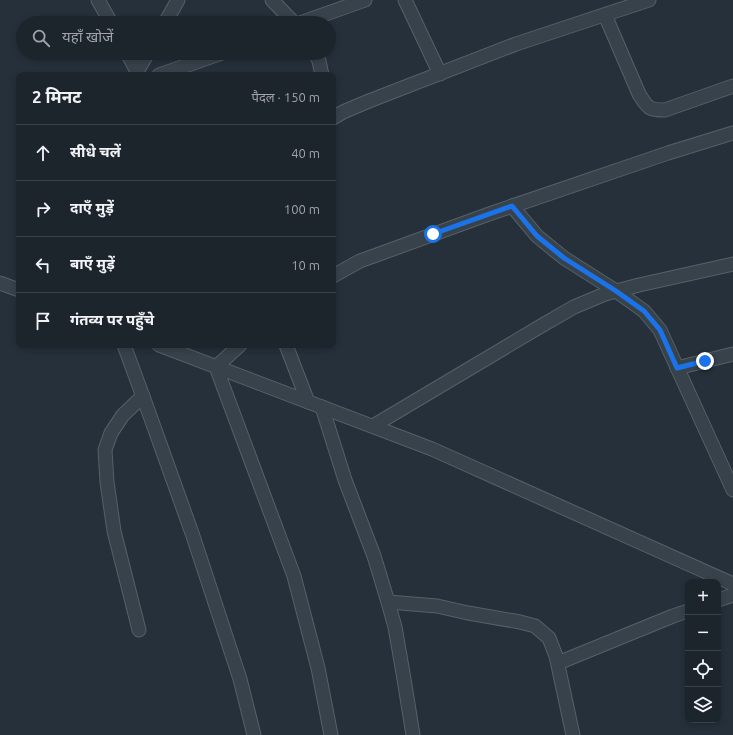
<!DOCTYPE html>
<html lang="hi">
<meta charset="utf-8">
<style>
:root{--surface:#1c242c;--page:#293038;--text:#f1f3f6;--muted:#a0a4a9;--line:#3a4148}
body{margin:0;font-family:Ubuntu,"Noto Sans Devanagari",sans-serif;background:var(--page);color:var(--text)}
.controls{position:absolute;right:12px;bottom:12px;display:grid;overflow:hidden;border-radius:8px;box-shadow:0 2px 6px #0003}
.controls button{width:36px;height:36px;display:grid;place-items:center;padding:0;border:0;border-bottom:1px solid var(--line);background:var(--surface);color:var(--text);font:20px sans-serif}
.stop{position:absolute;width:12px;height:12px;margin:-9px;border:3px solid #1a73e8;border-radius:50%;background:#fff}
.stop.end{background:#1a73e8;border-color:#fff;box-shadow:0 1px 4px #0008}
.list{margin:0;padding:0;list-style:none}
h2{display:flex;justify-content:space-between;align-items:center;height:52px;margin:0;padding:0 16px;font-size:17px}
h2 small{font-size:13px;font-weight:400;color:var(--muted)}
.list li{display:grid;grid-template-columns:26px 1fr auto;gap:12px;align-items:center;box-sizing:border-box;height:56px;padding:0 16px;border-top:1px solid var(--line)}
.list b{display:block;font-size:15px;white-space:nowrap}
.list em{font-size:13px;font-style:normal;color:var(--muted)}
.icon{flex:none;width:22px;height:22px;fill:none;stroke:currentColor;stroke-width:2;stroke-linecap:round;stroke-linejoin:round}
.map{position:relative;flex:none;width:733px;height:735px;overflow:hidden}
.search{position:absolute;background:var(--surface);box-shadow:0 2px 6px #0003;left:16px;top:16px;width:320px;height:44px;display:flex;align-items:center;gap:10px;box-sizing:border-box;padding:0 14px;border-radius:22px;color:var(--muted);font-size:15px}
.panel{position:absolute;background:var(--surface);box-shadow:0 2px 6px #0003;left:16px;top:72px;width:320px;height:276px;border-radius:8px}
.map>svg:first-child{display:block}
</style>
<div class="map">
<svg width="733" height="735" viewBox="0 0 733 735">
<rect width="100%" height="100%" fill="#25303b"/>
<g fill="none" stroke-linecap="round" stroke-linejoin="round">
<defs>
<g id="minor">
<path d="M98,0L111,23"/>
<path d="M272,0L294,23"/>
<path d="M405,0L440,74"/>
<path d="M605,15L639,94C648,108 648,110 665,110L733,86"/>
<path d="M165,23L178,0"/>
<path d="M300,23L365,0"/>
<path d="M127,53L139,75"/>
<path d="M315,53L319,61L322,75"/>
<path d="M137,71L148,53"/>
<path d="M159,75L222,53"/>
<path d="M333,118L343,112L369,101L516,44L649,0"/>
<path d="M512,206L537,236L564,258L616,291L644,311L660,330L733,490"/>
<path d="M333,276L360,261L489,214L668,153L733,133"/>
<path d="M0,283L19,290"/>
<path d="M124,345L149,413L193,536L240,679L254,735"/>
<path d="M159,345L432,449L733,584"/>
<path d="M240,345L216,367L294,576L318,668L331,735"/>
<path d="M286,345L308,402"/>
<path d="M677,368L733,354"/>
<path d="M322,407L345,480L374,556L388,602L395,627L403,673L413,735"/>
<path d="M373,426L541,326L574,307L605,294L639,285L733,264"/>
<path d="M718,600L733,595"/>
<path d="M388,602L437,606L468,613L520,622L535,626L549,638L556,656L573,735"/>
<path d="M139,630L114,531L107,482L105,450L111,433L123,415L143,396"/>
<path d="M558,663L673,616L688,611"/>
</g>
</defs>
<!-- minor casing -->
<use href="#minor" stroke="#566069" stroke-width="15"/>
<!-- minor -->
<use href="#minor" stroke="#38424b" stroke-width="13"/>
</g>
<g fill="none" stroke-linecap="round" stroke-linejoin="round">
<!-- route -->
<path stroke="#1a73e8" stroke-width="5" d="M433,234L512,206L537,236L564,258L616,291L644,311L660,330L677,368L705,361"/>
</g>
</svg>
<div class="controls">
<button>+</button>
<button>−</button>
<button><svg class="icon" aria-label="locate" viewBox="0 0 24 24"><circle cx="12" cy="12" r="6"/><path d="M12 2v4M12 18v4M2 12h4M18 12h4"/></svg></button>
<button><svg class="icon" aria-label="layers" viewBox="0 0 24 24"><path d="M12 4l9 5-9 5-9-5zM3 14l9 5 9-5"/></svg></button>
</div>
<div class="stop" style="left:433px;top:234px"></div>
<div class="stop end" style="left:705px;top:361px"></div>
<div class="search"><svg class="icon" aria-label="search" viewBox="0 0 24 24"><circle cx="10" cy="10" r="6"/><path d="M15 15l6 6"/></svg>यहाँ खोजें</div>
<section class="panel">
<h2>2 मिनट<small>पैदल · 150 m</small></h2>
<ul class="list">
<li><svg class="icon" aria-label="ahead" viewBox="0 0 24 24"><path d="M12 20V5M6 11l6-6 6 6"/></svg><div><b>सीधे चलें</b></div><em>40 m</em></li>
<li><svg class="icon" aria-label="right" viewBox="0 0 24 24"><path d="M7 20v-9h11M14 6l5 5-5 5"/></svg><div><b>दाएँ मुड़ें</b></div><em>100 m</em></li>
<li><svg class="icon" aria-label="left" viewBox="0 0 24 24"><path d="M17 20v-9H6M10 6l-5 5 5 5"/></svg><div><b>बाएँ मुड़ें</b></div><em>10 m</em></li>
<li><svg class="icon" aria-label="arrive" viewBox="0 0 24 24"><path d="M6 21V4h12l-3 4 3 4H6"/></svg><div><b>गंतव्य पर पहुँचे</b></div></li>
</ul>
</section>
</div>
